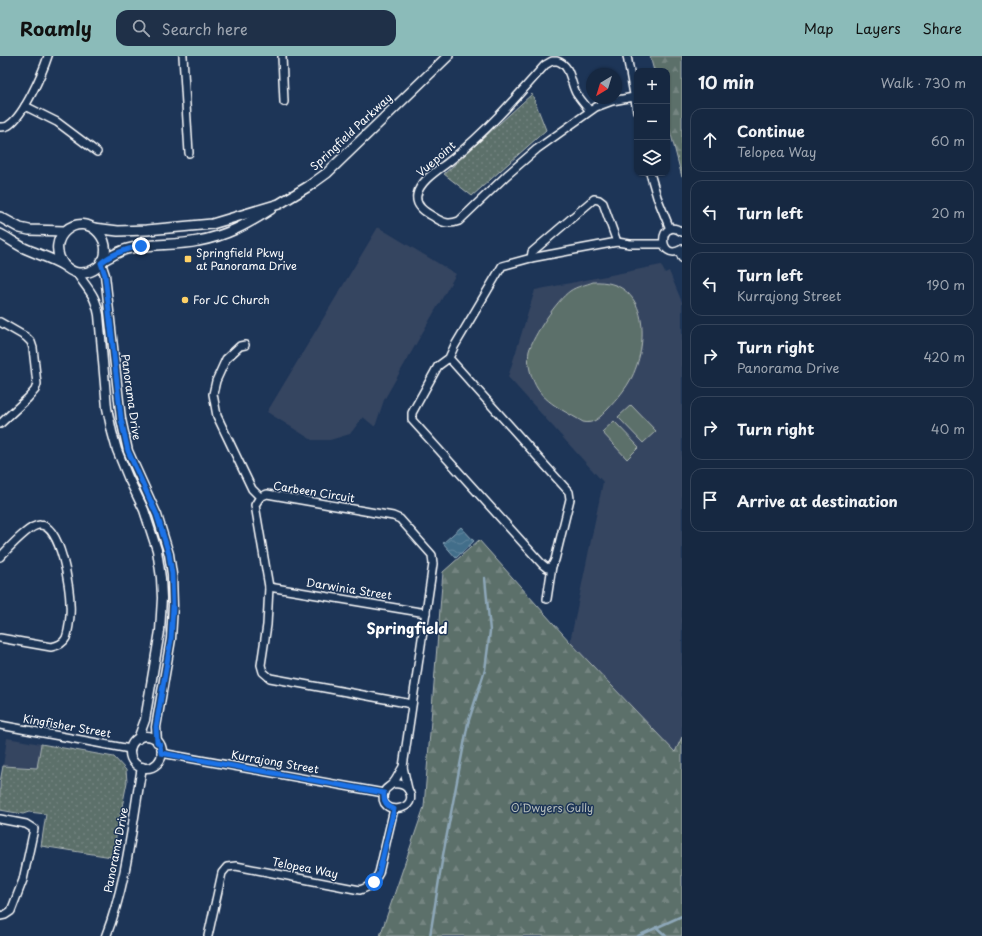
<!DOCTYPE html>
<meta charset="utf-8">
<style>
:root{--surface:#162841;--page:#1f3048;--text:#f1f3f6;--muted:#9ea6b1;--line:#35445a;--accent:#8bbbb9}
body{margin:0;font-family:"Playpen Sans",sans-serif;background:var(--page);color:var(--text)}
.controls{position:absolute;right:12px;top:12px;display:grid;overflow:hidden;border-radius:8px;box-shadow:0 1px 3px #0004}
.controls button{width:36px;height:36px;display:grid;place-items:center;padding:0;border:0;border-bottom:1px solid var(--line);background:var(--surface);color:var(--text);font:20px sans-serif}
.compass{position:absolute;left:586px;top:12px;width:36px;height:36px;border-radius:50%;background:var(--surface);box-shadow:0 1px 3px #0004;rotate:218deg}
.stop{position:absolute;width:12px;height:12px;margin:-9px;border:3px solid #1a73e8;border-radius:50%;background:#fff}
.stop.end{background:#1a73e8;border-color:#fff;box-shadow:0 1px 4px #0008}
.list{margin:0;padding:0;list-style:none}
h2{display:flex;justify-content:space-between;align-items:center;height:52px;margin:0;padding:0 16px;font-size:17px}
h2 small{font-size:13px;font-weight:400;color:var(--muted)}
.list li{display:grid;grid-template-columns:26px 1fr auto;gap:12px;align-items:center;box-sizing:border-box;height:64px;margin:0 8px 8px;padding:0 8px;border:1px solid var(--line);border-radius:12px}
.list b{display:block;font-size:15px;white-space:nowrap}
.list p{margin:0;font-size:13px;white-space:nowrap;color:var(--muted)}
.list em{font-size:13px;font-style:normal;color:var(--muted)}
.icon{flex:none;width:22px;height:22px;fill:none;stroke:currentColor;stroke-width:2;stroke-linecap:round;stroke-linejoin:round}
.map{position:relative;flex:none;width:682px;height:880px;overflow:hidden}
header{display:flex;align-items:center;gap:24px;box-sizing:border-box;height:56px;padding:0 20px;background:var(--accent);color:#111}
header strong{font-size:19px}
nav{display:flex;gap:22px;margin-inline-start:auto;font-size:14px}
.search{width:280px;height:36px;background:var(--page);display:flex;align-items:center;gap:10px;box-sizing:border-box;padding:0 14px;border-radius:12px;color:var(--muted);font-size:15px}
main{display:flex}
aside{flex:1;background:var(--surface)}
.map>svg:first-child{display:block}
</style>
<header>
<strong>Roamly</strong>
<div class="search"><svg class="icon" aria-label="search" viewBox="0 0 24 24"><circle cx="10" cy="10" r="6"/><path d="M15 15l6 6"/></svg>Search here</div>
<nav><a>Map</a><a>Layers</a><a>Share</a></nav>
</header>
<main>
<div class="map">
<svg width="682" height="880" viewBox="0 0 682 880">
<defs>
<pattern id="forest-firs" width="22" height="20" patternUnits="userSpaceOnUse"><rect width="22" height="20" fill="#5c6f6b"/><path d="M5 1l3.5 6h-7zM16 11l3.5 6h-7z" fill="#748581"/></pattern>
<pattern id="park-dots" width="8" height="8" patternUnits="userSpaceOnUse"><rect width="8" height="8" fill="#5c6f6b"/><path d="M2 2h.1M6 6h.1" fill="none" stroke="#748581" stroke-width="1.8" stroke-linecap="round"/></pattern>
<pattern id="water-waves" width="16" height="10" patternUnits="userSpaceOnUse"><rect width="16" height="10" fill="#436e8a"/><path d="M0 5q4-4 8 0t8 0" fill="none" stroke="#5f849c"/></pattern>
</defs>
<rect width="100%" height="100%" fill="#1d3557"/>
<filter id="ink" filterUnits="userSpaceOnUse"><feTurbulence type="fractalNoise" baseFrequency=".025" numOctaves="2"/><feDisplacementMap in="SourceGraphic" scale="8" xChannelSelector="R" yChannelSelector="G"/><feConvolveMatrix kernelMatrix="1 2 1 2 8 2 1 2 1" color-interpolation-filters="sRGB"/></filter>
<g filter="url(#ink)">
<!-- built -->
<g fill="#344460">
<path d="M378,171L456,218L384,344L375,371L363,361L350,378L330,384H312L267,356Z"/>
<path d="M661,209L665,217L669,215L682,246V681L676,697L570,586L603,426L508,321L535,234Z"/>
<path d="M7,682L41,688L37,712L3,710Z"/>
</g>
<!-- grass -->
<g fill="#5c6f6b" stroke="#aeb7b5">
<path d="M593,226C648,223 650,284 632,321C626,333 617,343 608,353C601,360 594,369 583,366C565,355 542,346 534,326C530,318 527,304 529,295C533,280 557,244 570,235C577,230 586,229 593,226Z"/>
<path d="M631,349L656,375L643,387L618,361Z"/>
<path d="M614,365L639,391L627,403L602,376Z"/>
</g>
<!-- forest -->
<g fill="url(#forest-firs)" stroke="#aeb7b5">
<path d="M650,0H682V121L667,63V15H654Z"/>
<path d="M479,484L570,586L675,696L682,681V880H380L424,751L443,516Z"/>
</g>
<!-- park -->
<g fill="url(#park-dots)" stroke="#aeb7b5">
<path d="M532,38L546,74L472,140L444,118Z"/>
<path d="M41,688L114,701L126,714L127,726L112,801L41,790L46,758L29,756L23,758L0,754V726L3,710L37,712Z"/>
</g>
<!-- water -->
<path fill="url(#water-waves)" stroke="#8ea8b9" d="M461,471L474,485L456,502L443,487Z"/>
<g fill="none" stroke-linecap="round" stroke-linejoin="round">
<!-- stream -->
<g stroke="#8ea8b9" stroke-width="2.5">
<path d="M656,871L666,880"/>
<path d="M430,880L443,799L468,667L485,614L490,575L485,522"/>
<path d="M638,880L682,860"/>
</g>
<defs>
<g id="minor">
<path d="M183,0L189,97"/>
<path d="M282,0L284,46"/>
<path d="M627,0L637,55"/>
<path d="M25,50L57,66L97,96"/>
<path d="M590,55C585,49 580,43 576,37C570,26 571,9 557,5H552L545,9C515,43 486,76 451,104C440,113 420,124 417,139C415,150 425,156 434,161C443,167 449,169 459,165L507,119L537,93L596,51L612,45L634,41"/>
<path d="M0,71C3,71 7,71 9,69C24,59 42,18 48,0"/>
<path d="M650,117L657,141L670,173"/>
<path d="M682,176C658,159 657,208 682,193"/>
<path d="M679,195L682,202"/>
<path d="M531,202L532,196L594,143L599,144L603,147L617,186"/>
<path d="M0,266L26,281L31,286L33,292L37,328L35,334L28,342L0,368"/>
<path d="M245,289L240,290L226,303L216,325L213,338L217,360L252,433L260,441"/>
<path d="M449,302L438,310L412,357V364L542,508L547,512L552,510L555,504L570,443L569,436L449,302L454,291L502,210L531,202L617,186L630,188H663"/>
<path d="M0,501C8,493 30,468 40,469C61,469 70,532 70,548C71,556 69,574 66,582C63,588 57,590 51,591L0,582"/>
<path d="M269,531L426,557"/>
<path d="M547,543L552,510"/>
<path d="M0,669L130,693"/>
<path d="M161,697L384,737"/>
<path d="M392,728C398,727 403,728 407,732C424,755 376,762 384,736C386,731 390,731 393,727C397,723 399,716 403,711"/>
<path d="M408,733L403,711L433,508L432,499L400,463L393,460L267,438L260,441L255,449L269,531L267,569L261,609L263,616L270,622L412,648"/>
<path d="M0,763L26,768L34,773L23,824L11,855L5,859L0,860"/>
<path d="M208,880L222,817L227,811L236,810L360,834C370,831 374,826 379,817L394,753"/>
</g>
<g id="tertiary">
<path d="M101,207L105,219L121,363L128,395L157,459L169,498L172,518L173,550L171,583L156,671L157,686"/>
<path d="M77,217C89,235 95,238 99,259L107,352L112,376L117,394L128,421L144,454L157,494L161,522L162,542L160,575L145,664L138,683"/>
<circle cx="146" cy="696" r="16"/>
<path d="M106,880C127,826 132,768 142,711"/>
</g>
<g id="secondary">
<path d="M0,161L20,172L29,174L65,175"/>
<path d="M94,172L118,175L147,174L212,168L279,148L309,130L327,117L448,0"/>
<path d="M0,178C8,182 16,188 24,192C37,198 51,202 63,209C68,212 72,217 79,217C89,218 100,212 104,203C107,194 105,184 99,177C79,154 43,182 64,209"/>
<path d="M102,205C110,201 119,195 127,193C150,187 175,190 198,185C226,180 248,168 271,153"/>
</g>
</defs>
<!-- minor casing -->
<use href="#minor" stroke="#fff" stroke-width="10"/>
<!-- tertiary casing -->
<use href="#tertiary" stroke="#fff" stroke-width="11"/>
<!-- secondary casing -->
<use href="#secondary" stroke="#fff" stroke-width="12"/>
<!-- minor -->
<use href="#minor" stroke="#1d3557" stroke-width="7"/>
<!-- tertiary -->
<use href="#tertiary" stroke="#1d3557" stroke-width="8"/>
<!-- secondary -->
<use href="#secondary" stroke="#1d3557" stroke-width="9"/>
</g>
</g>
<g fill="none" stroke-linecap="round" stroke-linejoin="round" filter="url(#ink)">
<!-- route -->
<path stroke="#1a73e8" stroke-width="5" d="M141,190C127,193 112,197 101,207L105,219L121,363L128,395L157,459L169,498L172,518L173,550L171,583L156,671L157,686L160,689L161,697L384,737C383,745 386,750 394,753L379,817L374,826"/>
</g>
<!-- markers -->
<g fill="#ffd166" stroke="#1d3557" stroke-width="1.5">
<rect x="184" y="199" width="8" height="8" rx="2"/>
<circle cx="185" cy="244" r="4"/>
</g>
<g text-anchor="middle" stroke-width="3" stroke-linejoin="round" paint-order="stroke">
<!-- street labels -->
<g font-size="11" fill="#fff" stroke="#1d3557">
<text transform="translate(351 76) rotate(-43)" y="4">Springfield Parkway</text>
<text transform="translate(436 103) rotate(-41)" y="4">Vuepoint</text>
<text transform="translate(131 341) rotate(82)" y="4">Panorama Drive</text>
<text transform="translate(314 436) rotate(9)" y="4">Carbeen Circuit</text>
<text transform="translate(349 533) rotate(9)" y="4">Darwinia Street</text>
<text transform="translate(67 670) rotate(10)" y="4">Kingfisher Street</text>
<text transform="translate(275 706) rotate(10)" y="4">Kurrajong Street</text>
<text transform="translate(116 794) rotate(-79)" y="4">Panorama Drive</text>
<text transform="translate(305 812) rotate(11)" y="4">Telopea Way</text>
</g>
<!-- poi labels -->
<g font-size="11" fill="#fff" stroke="#1d3557" text-anchor="start">
<text x="196" y="201">Springfield Pkwy<tspan x="196" dy="13">at Panorama Drive</tspan></text>
<text x="193" y="248">For JC Church</text>
</g>
<!-- park labels -->
<g font-size="11" fill="#b6bebc" stroke="#1d3557">
<text x="552" y="756">O'Dwyers Gully</text>
</g>
<!-- district labels -->
<g font-size="15" font-weight="bold" fill="#fff" stroke="#1d3557">
<text x="407" y="578">Springfield</text>
</g>
</g>
</svg>
<div class="controls">
<button>+</button>
<button>−</button>
<button><svg class="icon" aria-label="layers" viewBox="0 0 24 24"><path d="M12 4l9 5-9 5-9-5zM3 14l9 5 9-5"/></svg></button>
</div>
<svg class="compass" viewBox="-18 -18 36 36"><path d="M0-13l5 13h-10z" fill="#e53935"/><path d="M0 13l5-13h-10z" fill="#9ea6b1"/></svg>
<div class="stop" style="left:374px;top:826px"></div>
<div class="stop end" style="left:141px;top:190px"></div>
</div>
<aside>
<h2>10 min<small>Walk · 730 m</small></h2>
<ul class="list">
<li><svg class="icon" aria-label="ahead" viewBox="0 0 24 24"><path d="M12 20V5M6 11l6-6 6 6"/></svg><div><b>Continue</b><p>Telopea Way</p></div><em>60 m</em></li>
<li><svg class="icon" aria-label="left" viewBox="0 0 24 24"><path d="M17 20v-9H6M10 6l-5 5 5 5"/></svg><div><b>Turn left</b></div><em>20 m</em></li>
<li><svg class="icon" aria-label="left" viewBox="0 0 24 24"><path d="M17 20v-9H6M10 6l-5 5 5 5"/></svg><div><b>Turn left</b><p>Kurrajong Street</p></div><em>190 m</em></li>
<li><svg class="icon" aria-label="right" viewBox="0 0 24 24"><path d="M7 20v-9h11M14 6l5 5-5 5"/></svg><div><b>Turn right</b><p>Panorama Drive</p></div><em>420 m</em></li>
<li><svg class="icon" aria-label="right" viewBox="0 0 24 24"><path d="M7 20v-9h11M14 6l5 5-5 5"/></svg><div><b>Turn right</b></div><em>40 m</em></li>
<li><svg class="icon" aria-label="arrive" viewBox="0 0 24 24"><path d="M6 21V4h12l-3 4 3 4H6"/></svg><div><b>Arrive at destination</b></div></li>
</ul>
</aside>
</main>
